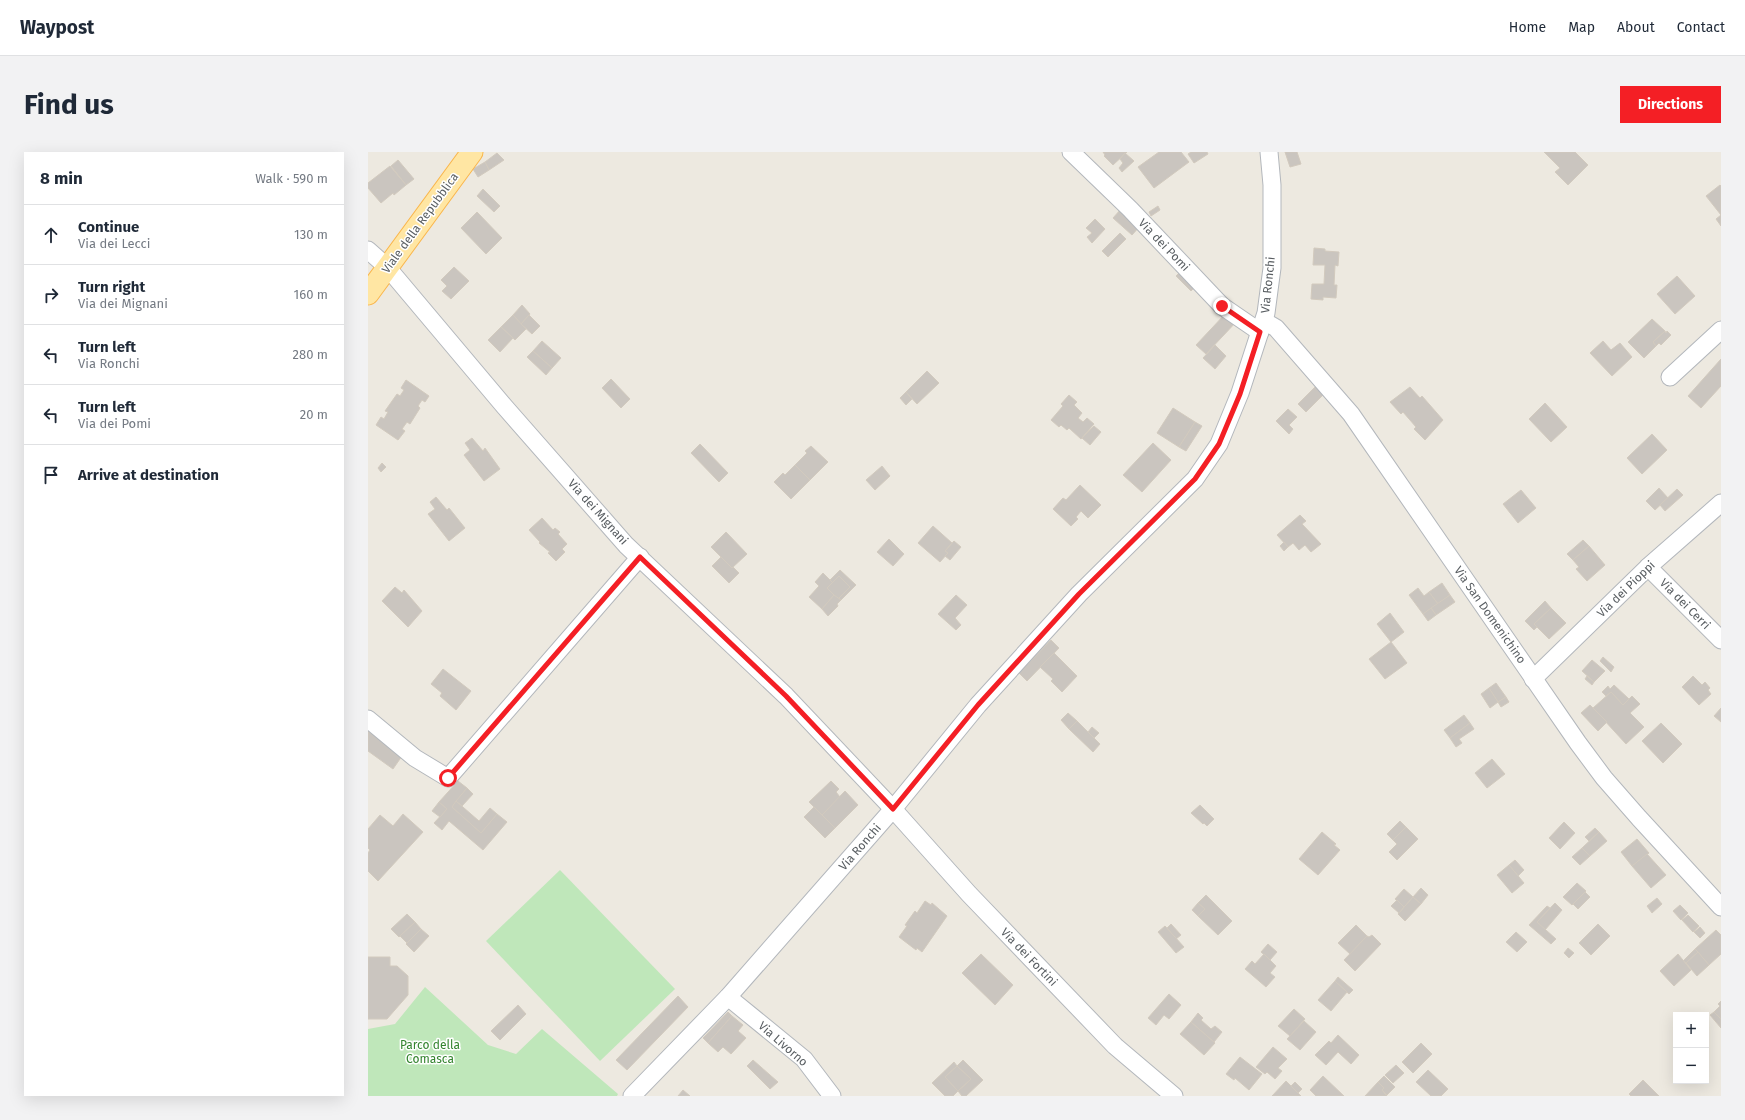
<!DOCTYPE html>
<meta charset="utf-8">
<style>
:root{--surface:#fff;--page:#f2f2f3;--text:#1f2937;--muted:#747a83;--line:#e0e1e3;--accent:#f41f25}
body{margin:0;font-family:"Fira Sans",sans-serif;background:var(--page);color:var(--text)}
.controls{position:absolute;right:12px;bottom:12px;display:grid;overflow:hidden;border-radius:0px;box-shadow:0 4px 16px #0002}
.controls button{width:36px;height:36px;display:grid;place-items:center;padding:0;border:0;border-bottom:1px solid var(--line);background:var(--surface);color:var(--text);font:20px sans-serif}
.stop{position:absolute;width:12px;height:12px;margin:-9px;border:3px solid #f41f25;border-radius:50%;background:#fff}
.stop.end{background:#f41f25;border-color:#fff;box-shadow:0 1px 4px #0008}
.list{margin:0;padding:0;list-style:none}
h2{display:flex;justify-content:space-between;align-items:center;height:52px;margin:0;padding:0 16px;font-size:17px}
h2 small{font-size:13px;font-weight:400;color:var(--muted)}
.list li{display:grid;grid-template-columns:26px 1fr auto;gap:12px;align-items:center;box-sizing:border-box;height:60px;padding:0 16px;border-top:1px solid var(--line)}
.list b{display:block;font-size:15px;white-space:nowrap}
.list p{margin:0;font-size:13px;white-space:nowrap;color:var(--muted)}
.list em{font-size:13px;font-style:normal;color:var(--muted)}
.icon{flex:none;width:22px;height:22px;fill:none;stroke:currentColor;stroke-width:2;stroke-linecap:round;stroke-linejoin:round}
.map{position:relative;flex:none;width:1353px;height:944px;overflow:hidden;border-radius:0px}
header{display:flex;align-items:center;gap:24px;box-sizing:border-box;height:56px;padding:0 20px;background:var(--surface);border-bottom:1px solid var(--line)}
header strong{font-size:19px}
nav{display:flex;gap:22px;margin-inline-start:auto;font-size:14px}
.intro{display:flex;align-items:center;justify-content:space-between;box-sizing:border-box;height:96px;padding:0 24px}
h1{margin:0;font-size:28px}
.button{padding:10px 18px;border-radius:0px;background:var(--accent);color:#fff;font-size:14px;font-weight:700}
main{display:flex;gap:24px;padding:0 24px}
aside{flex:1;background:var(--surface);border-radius:0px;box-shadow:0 4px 16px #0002}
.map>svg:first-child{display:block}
</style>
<header>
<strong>Waypost</strong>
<nav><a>Home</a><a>Map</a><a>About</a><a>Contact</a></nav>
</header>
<div class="intro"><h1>Find us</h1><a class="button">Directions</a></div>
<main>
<aside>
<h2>8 min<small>Walk · 590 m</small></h2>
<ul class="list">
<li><svg class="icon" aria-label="ahead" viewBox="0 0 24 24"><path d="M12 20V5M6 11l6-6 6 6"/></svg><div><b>Continue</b><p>Via dei Lecci</p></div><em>130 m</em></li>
<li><svg class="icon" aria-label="right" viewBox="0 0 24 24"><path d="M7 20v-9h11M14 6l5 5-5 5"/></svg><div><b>Turn right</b><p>Via dei Mignani</p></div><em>160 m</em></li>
<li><svg class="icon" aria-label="left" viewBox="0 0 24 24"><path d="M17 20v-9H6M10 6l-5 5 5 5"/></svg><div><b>Turn left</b><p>Via Ronchi</p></div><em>280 m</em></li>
<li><svg class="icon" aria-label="left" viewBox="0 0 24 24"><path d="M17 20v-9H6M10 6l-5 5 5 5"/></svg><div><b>Turn left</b><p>Via dei Pomi</p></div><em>20 m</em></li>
<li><svg class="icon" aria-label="arrive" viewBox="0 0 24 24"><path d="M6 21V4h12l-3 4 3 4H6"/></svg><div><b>Arrive at destination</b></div></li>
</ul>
</aside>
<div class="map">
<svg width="1353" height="944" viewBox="0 0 1353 944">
<rect width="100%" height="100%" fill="#ede9e0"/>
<!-- green -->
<g fill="#bfe7ba">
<path d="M192,718L307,837L232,909L118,789Z"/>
<path d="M57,835L120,893L148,902L174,877L250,942L249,944H0V877L27,872Z"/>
</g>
<!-- building -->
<g fill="#cac5bf" stroke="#d2cabe">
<path d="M735,0H759L745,13L736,4L737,3Z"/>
<path d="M791,0H813L821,10L786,36L770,15Z"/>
<path d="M823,0H839L840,2L826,11L820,2Z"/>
<path d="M917,0H929L933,12L922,15Z"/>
<path d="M1176,0H1207L1220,13L1200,33L1187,20L1192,16Z"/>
<path d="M129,1L136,8L121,18L117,10Z"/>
<path d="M757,1L766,9L754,20L751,16L755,11L752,7Z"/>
<path d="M30,8L46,27L38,33L23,14Z"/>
<path d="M117,10L121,18L110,25L105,17Z"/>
<path d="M22,14L38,33L26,43L25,41L13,51L0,36V31Z"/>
<path d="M1352,33L1353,34V63L1338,44Z"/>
<path d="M115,37L132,54L126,60L109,44Z"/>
<path d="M790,54L792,58L783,64L781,60Z"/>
<path d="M753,57L772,74L764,83L745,66Z"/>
<path d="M109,60L134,86L118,102L93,76Z"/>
<path d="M1353,63V74L1348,67Z"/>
<path d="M727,67L737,77L724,91L719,85L724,81L718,76Z"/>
<path d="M752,81L758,87L740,105L734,99Z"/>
<path d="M946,96L957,97V99L971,100L970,114L967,113L966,133H969L968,146L955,145V148L943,147L944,132H956L957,113H945Z"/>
<path d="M86,115L101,129L83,147L74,139L79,134L73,128Z"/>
<path d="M814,118L830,132L823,139L808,124Z"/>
<path d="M1309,124L1327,144L1307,162L1289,142Z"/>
<path d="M154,153L162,162L153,172L145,163Z"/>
<path d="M859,160L869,169L838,202L828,193Z"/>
<path d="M145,163L158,177L147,188L133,175Z"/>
<path d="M161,163L172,174L164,182L153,172Z"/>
<path d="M1284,167L1297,179L1285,190L1288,194L1276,206L1260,190Z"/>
<path d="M133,175L145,186L132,200L120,188Z"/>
<path d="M1297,179L1298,181L1299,179L1303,183L1293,193L1291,191L1288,194L1285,190Z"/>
<path d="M174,189L193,206L184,216L165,199Z"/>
<path d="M1235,189L1243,198L1252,191L1264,205L1244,224L1222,201Z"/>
<path d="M847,193L858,204L847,217L835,206Z"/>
<path d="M165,199L184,216L178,223L159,205Z"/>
<path d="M1353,207V234L1333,256L1320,244Z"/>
<path d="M559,219L571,231L549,252L538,240Z"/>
<path d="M243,227L262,247L253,256L234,236Z"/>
<path d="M38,228L61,244L57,250L54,248L50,254L52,256L42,272L39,270L34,277L37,279L30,288L8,273L13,265L16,267L20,260L17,259L29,242L32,244L36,238L33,236Z"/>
<path d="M948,234L956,242L938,260L930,252Z"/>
<path d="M1042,235L1052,246L1054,244L1075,268L1057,288L1046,277L1048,275L1035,260L1033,262L1022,250Z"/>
<path d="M538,240L544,247L538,253L532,246Z"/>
<path d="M701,243L709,250L706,253L714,261L710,266L715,270L719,266L726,272L713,287L701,276L699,278L693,273L691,275L683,268L695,254L693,252Z"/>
<path d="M1177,251L1199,275L1183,290L1161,267Z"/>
<path d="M805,256L827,270L811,295L789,281Z"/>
<path d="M920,257L929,265L921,273L925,277L921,282L908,269Z"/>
<path d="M827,270L834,274L818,299L811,295Z"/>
<path d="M726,274L733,280L722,293L714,286Z"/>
<path d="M1284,282L1299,298L1274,322L1259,306Z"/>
<path d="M104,286L115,299L117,296L132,317L116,329L96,303L102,298L97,291Z"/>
<path d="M785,291L803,308L774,340L755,323Z"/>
<path d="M332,292L360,321L351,330L323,301Z"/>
<path d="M443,294L460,310L442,328L427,313L439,301L437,299Z"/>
<path d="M14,311L18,315L13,320L10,316Z"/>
<path d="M427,313L442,328L423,347L406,330L415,321L417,323Z"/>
<path d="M514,314L522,324L507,338L498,328Z"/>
<path d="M712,333L733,353L720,366L713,359L708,365L710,367L703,374L685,357L695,346L698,348Z"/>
<path d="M1291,336L1300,346L1287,358L1278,349Z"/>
<path d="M1309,337L1315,343L1297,359L1292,353Z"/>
<path d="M1153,338L1168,356L1150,371L1135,352Z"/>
<path d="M68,345L79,358L81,356L97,376L81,389L60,362L67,357L62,350Z"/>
<path d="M932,363L938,369L934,372L953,392L943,400L937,393L931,398L925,391L920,395L909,383Z"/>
<path d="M174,366L185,378L187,376L192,380L190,382L199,392L194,397L197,400L188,409L180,401L182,400L171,391L172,390L161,378Z"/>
<path d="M565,374L584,391L577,399L580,401L572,410L550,391Z"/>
<path d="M358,380L379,402L364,416L343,395Z"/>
<path d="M521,387L536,402L525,414L509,400Z"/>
<path d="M1215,388L1221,394L1205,408L1199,402Z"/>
<path d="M586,389L593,395L582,408L577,404L580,401L577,399Z"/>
<path d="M916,390L920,395L916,399L912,394Z"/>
<path d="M1221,394L1237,413L1219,429L1208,417L1211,415L1205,408Z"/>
<path d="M353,405L364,416L365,415L371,421L361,431L344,414Z"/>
<path d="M472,418L488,433L473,448L471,446L482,435L471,424L465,431L462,428Z"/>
<path d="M455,421L465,431L459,436L466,443L454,457L441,445L451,434L447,430Z"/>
<path d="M471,424L482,435L470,447L459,436Z"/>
<path d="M1074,431L1082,443L1070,452L1061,440Z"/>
<path d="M27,435L34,441L36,438L54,459L40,475L14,449Z"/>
<path d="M1050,436L1056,444L1061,440L1070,452L1055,462L1041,443Z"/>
<path d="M466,443L473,448L469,452L470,454L460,464L454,457Z"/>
<path d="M588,443L599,453L587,466L593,473L588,478L570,462Z"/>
<path d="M1082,443L1087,450L1068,463L1063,456Z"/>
<path d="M1177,449L1183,456L1166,472L1169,475L1166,478L1157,469Z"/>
<path d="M1063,456L1068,463L1060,469L1055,462Z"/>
<path d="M1183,456L1198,471L1181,487L1166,472Z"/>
<path d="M1022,461L1036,480L1023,490L1009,472Z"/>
<path d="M683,488L691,496L659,529L651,521Z"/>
<path d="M1023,490L1039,511L1017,527L1001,507Z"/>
<path d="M686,501L709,524L694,540L683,529L685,527L672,515Z"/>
<path d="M1235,505L1246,515L1243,520L1232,509Z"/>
<path d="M1224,508L1237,519L1226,530L1214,519Z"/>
<path d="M75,517L103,539L88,558L72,544L74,541L63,532Z"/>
<path d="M1219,524L1226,530L1224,533L1217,527Z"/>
<path d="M1325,524L1334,533L1337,530L1342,536L1340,538L1343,542L1331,553L1314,535Z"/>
<path d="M1128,531L1138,545L1130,550L1121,536Z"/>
<path d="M1246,533L1261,547L1255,553L1243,540L1238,544L1234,540L1240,534L1242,537Z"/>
<path d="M1121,536L1130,550L1122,556L1113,542Z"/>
<path d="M1243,540L1255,553L1264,544L1272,552L1262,561L1276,575L1258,592L1225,556Z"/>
<path d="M1138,545L1141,550L1133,555L1130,550Z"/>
<path d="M1222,553L1239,570L1230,579L1213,561Z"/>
<path d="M1353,556V570L1346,564Z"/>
<path d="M700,561L709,569L701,577L693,568Z"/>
<path d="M1096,563L1102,571L1082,586L1076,578Z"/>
<path d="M709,569L732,592L725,600L701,577Z"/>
<path d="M1102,571L1106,577L1091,587L1094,591L1088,595L1082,586Z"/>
<path d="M1293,571L1314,592L1295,611L1274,589Z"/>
<path d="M724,575L731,581L726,586L720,580Z"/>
<path d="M0,579L34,604L25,617L0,599Z"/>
<path d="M1124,607L1137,622L1119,636L1107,621Z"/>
<path d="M90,629L99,636L84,655L113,681L129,662L139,670L115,698L81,669L74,678L66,671L79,657L71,650Z"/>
<path d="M463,629L471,637L468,640L472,645L454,663L441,650Z"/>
<path d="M99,636L105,642L94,654L88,649Z"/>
<path d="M477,639L490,653L467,676L454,663Z"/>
<path d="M88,649L111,669L122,656L129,662L113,681L84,655Z"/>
<path d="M71,650L79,657L72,665L64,659Z"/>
<path d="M832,653L846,667L839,674L836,671L835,672L823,661Z"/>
<path d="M446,655L467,676L457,686L436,665Z"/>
<path d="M35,662L55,680L10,729L0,719V701L2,698L0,696V677L12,663L25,674Z"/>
<path d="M1032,669L1038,675L1025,688L1019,682Z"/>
<path d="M1196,670L1207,681L1192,697L1181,686Z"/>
<path d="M1038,675L1050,687L1029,708L1021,700L1029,692L1025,688Z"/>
<path d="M1227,676L1231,680L1221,689L1217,685Z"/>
<path d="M954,680L968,692L966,693L972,698L950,723L931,707Z"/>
<path d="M1231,680L1239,689L1222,704L1214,696Z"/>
<path d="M1269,687L1281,701L1264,714L1253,700Z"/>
<path d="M1214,696L1222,704L1212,713L1204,705Z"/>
<path d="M1279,702L1298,723L1283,736L1264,714Z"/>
<path d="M1147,708L1156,718L1150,724L1141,713Z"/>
<path d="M1141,713L1156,731L1144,741L1129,723Z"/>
<path d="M1209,731L1218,739L1204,753L1195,745Z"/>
<path d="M1053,736L1060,743L1053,752L1045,745Z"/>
<path d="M1036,737L1045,745L1036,755L1027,747Z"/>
<path d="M1217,740L1222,745L1210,757L1205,752Z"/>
<path d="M838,743L864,769L850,783L830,764L837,757L830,751Z"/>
<path d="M1045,745L1053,752L1037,769L1030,762Z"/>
<path d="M1289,746L1294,752L1284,761L1279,754Z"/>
<path d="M1029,748L1036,755L1031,761L1023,754Z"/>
<path d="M557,749L563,753L564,751L579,764L554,800L549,796L548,798L531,785L539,774L537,773L547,759L549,761Z"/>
<path d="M830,751L837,757L830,764L824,758Z"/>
<path d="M1187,751L1194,758L1177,778L1169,770Z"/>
<path d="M1312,753L1320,761L1313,768L1305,759Z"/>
<path d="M1179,754L1182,756L1169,770L1188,787L1183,792L1161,773Z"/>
<path d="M39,762L47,770L31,785L23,777Z"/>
<path d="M1320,763L1331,774L1325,780L1314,768Z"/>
<path d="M47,770L53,777L39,791L32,784Z"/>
<path d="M803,772L813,783L808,787L799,776Z"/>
<path d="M1230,772L1242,784L1223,803L1211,791Z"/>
<path d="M988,773L999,784L982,802L970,791Z"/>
<path d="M797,774L816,795L808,801L790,780Z"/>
<path d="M1332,775L1337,781L1332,786L1326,780Z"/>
<path d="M53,777L61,784L46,800L38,792Z"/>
<path d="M1348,778L1353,783V802L1341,813L1327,797Z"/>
<path d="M1148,780L1159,790L1149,800L1138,790Z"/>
<path d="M1004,783L1013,792L987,819L976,808L999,784L1001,785Z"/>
<path d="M900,792L909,800L902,808L893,800Z"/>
<path d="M1200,796L1206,801L1201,806L1196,801Z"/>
<path d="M1327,797L1330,800L1318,811L1315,809Z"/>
<path d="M1330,800L1341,813L1329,824L1318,811Z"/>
<path d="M613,802L645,833L627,853L594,821Z"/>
<path d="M896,802L908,814L902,821L907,825L898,835L877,817L884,809L887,812Z"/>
<path d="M1310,802L1323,818L1306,834L1292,819Z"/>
<path d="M0,805H22V814H29L40,824V843L19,867H0Z"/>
<path d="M970,825L985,838L981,842L967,829Z"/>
<path d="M967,829L979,840L963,859L950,848Z"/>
<path d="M801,842L813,853L801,867L796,863L788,873L780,866Z"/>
<path d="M310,844L320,855L259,918L248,908Z"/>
<path d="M1353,849V867L1346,860L1352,854L1350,852Z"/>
<path d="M150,853L158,862L132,888L123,879Z"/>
<path d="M926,857L937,867L922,884L910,874Z"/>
<path d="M360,860L364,864L340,891L335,886Z"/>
<path d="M1346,860L1353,867V876L1342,863Z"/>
<path d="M830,861L835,866L833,868L843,877L847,874L854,880L846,890L823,870Z"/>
<path d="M364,864L375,873L370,879L378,886L363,902L355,895L350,900L340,891Z"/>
<path d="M936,869L948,880L932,898L919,887Z"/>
<path d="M823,870L847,891L836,903L812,882Z"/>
<path d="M970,883L991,903L983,912L970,900L958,913L947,903L961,889L963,891Z"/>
<path d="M1053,891L1064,902L1045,921L1034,910Z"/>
<path d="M905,895L919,907L910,916L914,919L907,927L899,920L897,922L888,915Z"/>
<path d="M872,905L894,922L881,938L867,926L866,928L858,922Z"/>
<path d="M385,908L410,930L402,937L379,914Z"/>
<path d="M595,908L615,928L598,944H594L590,939L603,927L589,914Z"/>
<path d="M586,910L589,914L577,925L590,939L585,944H577L564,931Z"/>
<path d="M1028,913L1036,921L1025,931L1017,923Z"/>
<path d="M589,914L603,927L590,939L577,925Z"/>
<path d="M1060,918L1080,937L1073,944H1063L1048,930Z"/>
<path d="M955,924L976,944H948L942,938Z"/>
<path d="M1016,924L1027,935L1019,943L1014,938L1016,936L1010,930Z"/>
<path d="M1275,928L1291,944H1263L1261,942Z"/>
<path d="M918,929L933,944H904Z"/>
<path d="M927,930L934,937L930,941L923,934Z"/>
<path d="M1010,930L1016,936L1014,938L1019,944H997Z"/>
<path d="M315,938L322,944H310Z"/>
</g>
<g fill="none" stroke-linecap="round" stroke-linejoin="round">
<defs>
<g id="minor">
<path d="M703,0L762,57L854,154L892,180"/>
<path d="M0,98L19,115L136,254L258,393L418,544L525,657L601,742L747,894L806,944"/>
<path d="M896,169L908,176L983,262L1210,591L1236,626L1271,666L1353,755"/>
<path d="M1302,225L1353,178"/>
<path d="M1280,415L1353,488"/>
<path d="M1165,527L1280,415L1353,351"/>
<path d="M0,567L47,606L80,626L272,405"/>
<path d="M360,845L436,907L464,944"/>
<path d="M264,944L360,845L525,657L610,553L711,442L827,327L851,292L872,241L898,161L904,116V33L901,0"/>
</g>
<path id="major" d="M0,142L104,0"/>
</defs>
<!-- minor casing -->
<use href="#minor" stroke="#b3b7bc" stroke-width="19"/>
<!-- major casing -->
<use href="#major" stroke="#fab64c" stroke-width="23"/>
<!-- minor -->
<use href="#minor" stroke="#fff" stroke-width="17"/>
<!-- major -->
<use href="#major" stroke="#ffe6a3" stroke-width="21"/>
</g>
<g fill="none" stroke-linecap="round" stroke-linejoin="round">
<!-- route -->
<path stroke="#f41f25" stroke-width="5" d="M80,626L272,405L418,544L525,657L610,553L711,442L827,327L851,292L872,242L892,180L854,154"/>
</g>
<g text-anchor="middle" stroke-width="3" stroke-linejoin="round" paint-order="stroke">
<!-- street labels -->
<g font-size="12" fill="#595e62" stroke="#fff">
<text transform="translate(52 71) rotate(-54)" y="4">Viale della Repubblica</text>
<text transform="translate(796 93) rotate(46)" y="4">Via dei Pomi</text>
<text transform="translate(900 133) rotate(-84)" y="4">Via Ronchi</text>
<text transform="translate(230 360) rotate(48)" y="4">Via dei Mignani</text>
<text transform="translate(1258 437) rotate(-44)" y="4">Via dei Pioppi</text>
<text transform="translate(1317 452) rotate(45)" y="4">Via dei Cerri</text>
<text transform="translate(1122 463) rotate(55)" y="4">Via San Domenichino</text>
<text transform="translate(492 695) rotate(-49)" y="4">Via Ronchi</text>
<text transform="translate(661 805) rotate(46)" y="4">Via dei Fortini</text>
<text transform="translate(415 892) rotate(41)" y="4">Via Livorno</text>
</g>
<!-- park labels -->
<g font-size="12" fill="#33842e" stroke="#fff">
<text x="62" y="897">Parco della<tspan x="62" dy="14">Comasca</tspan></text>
</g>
</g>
</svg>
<div class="controls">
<button>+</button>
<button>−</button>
</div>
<div class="stop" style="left:80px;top:626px"></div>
<div class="stop end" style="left:854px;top:154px"></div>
</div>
</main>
